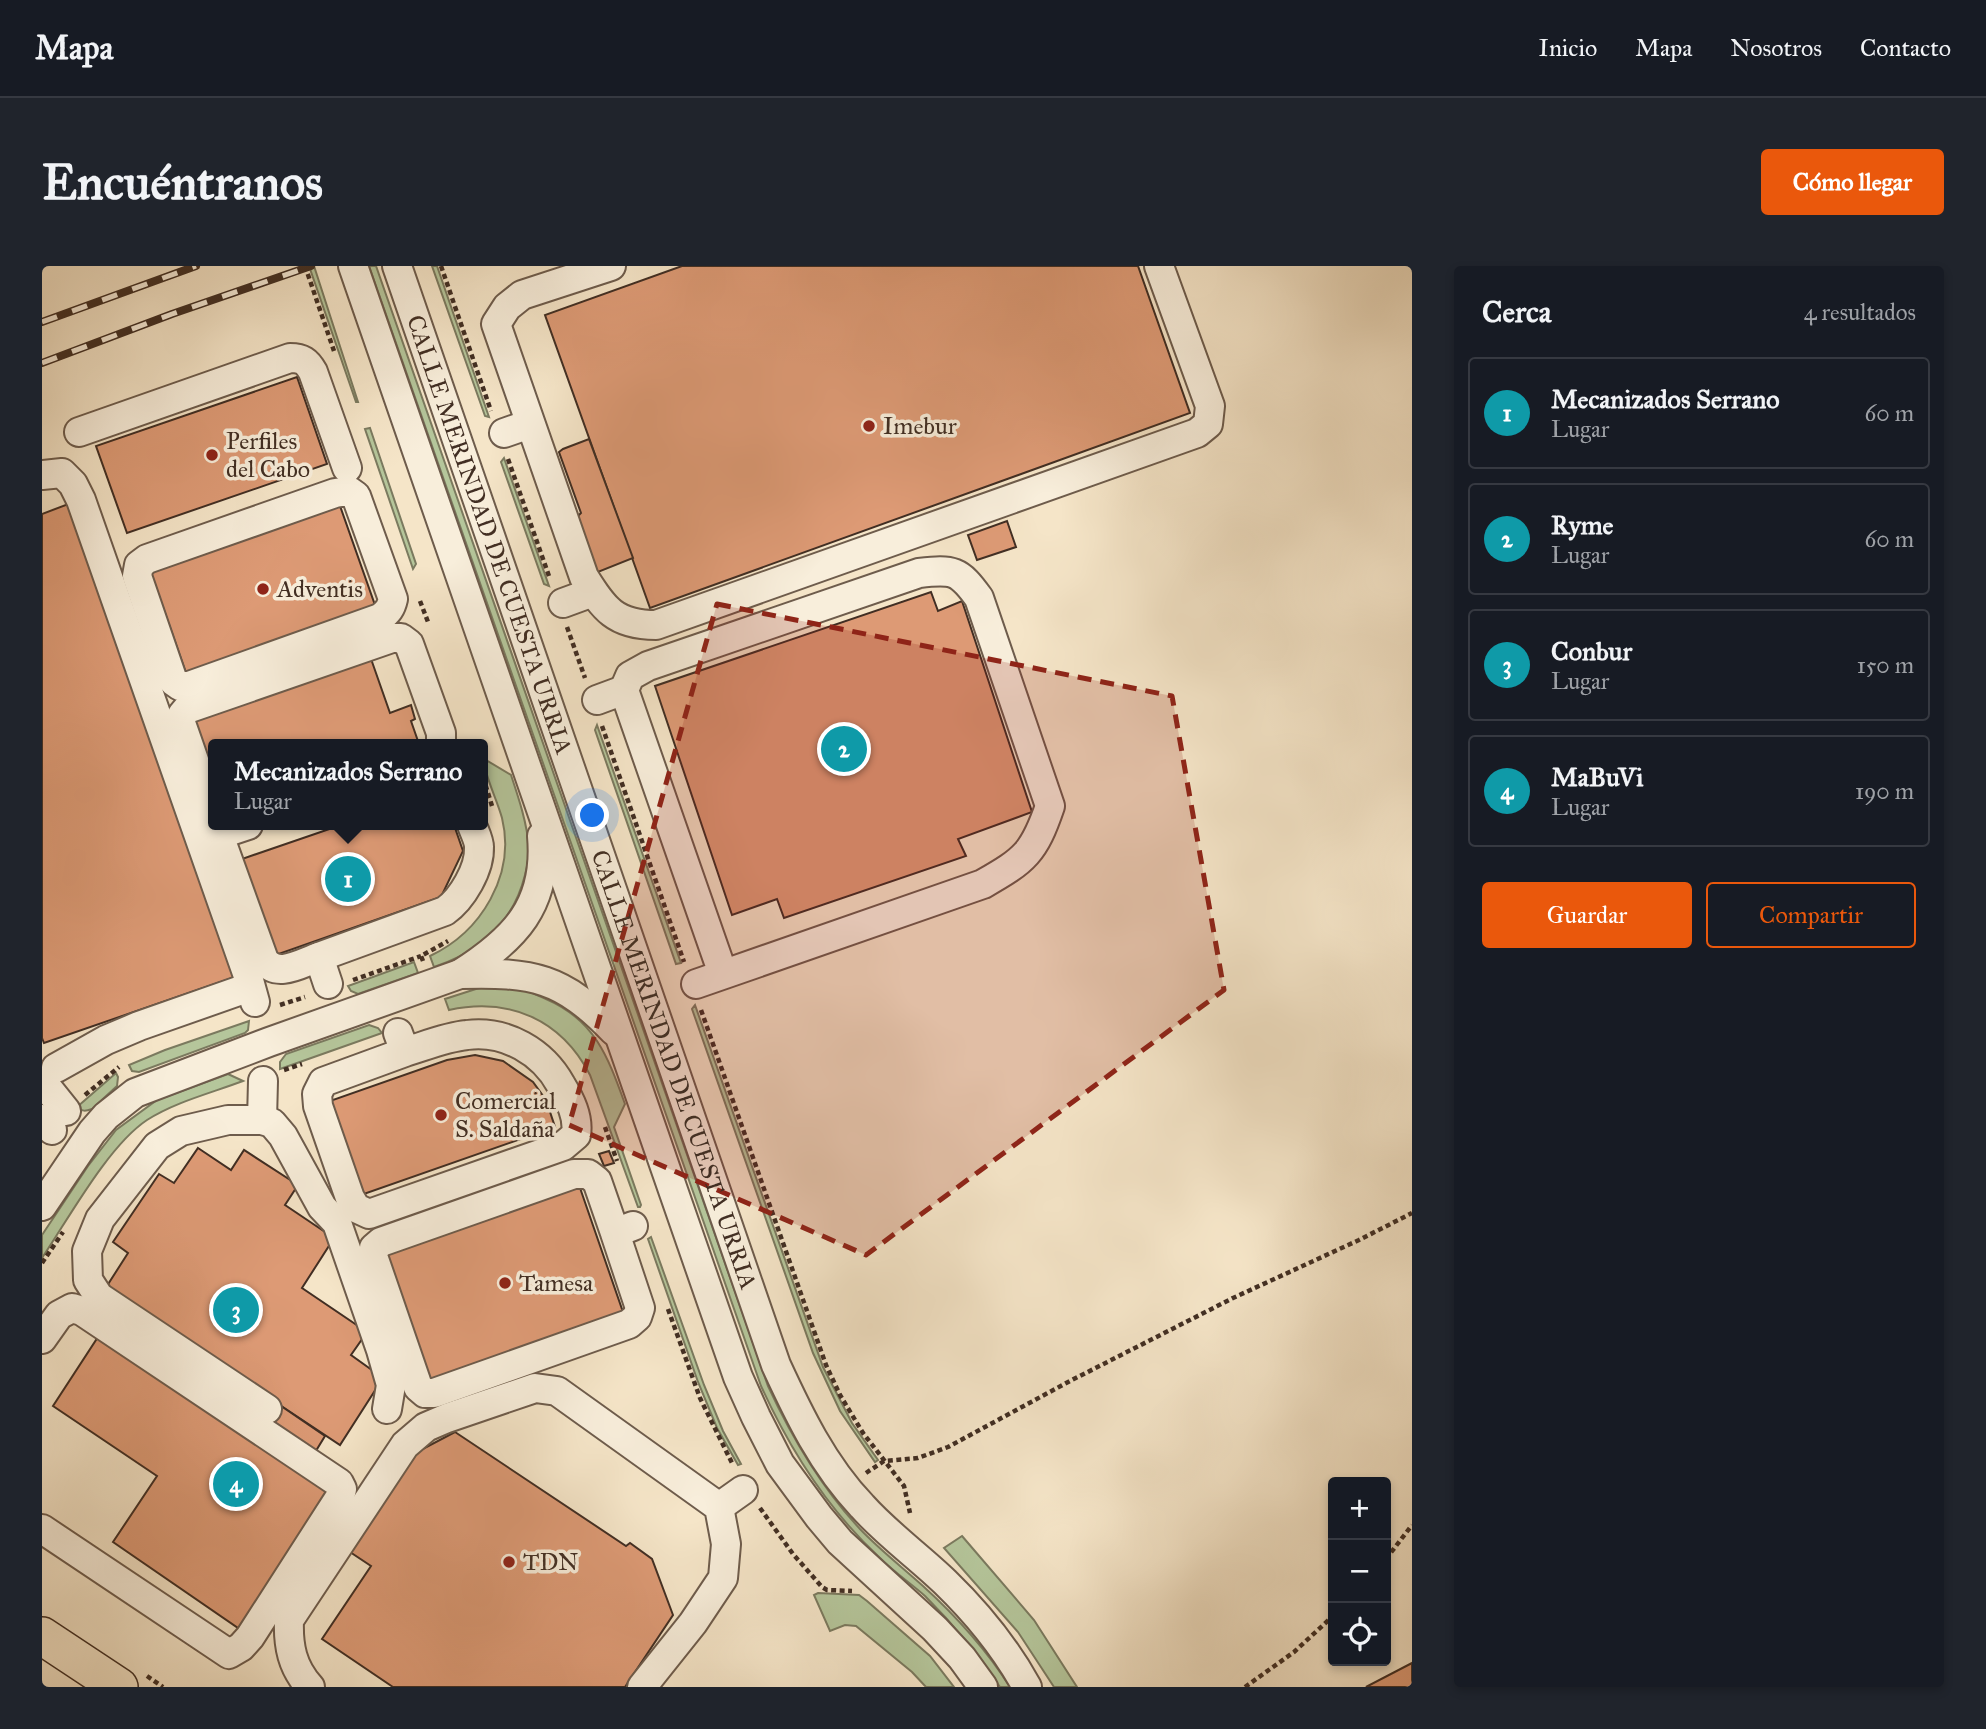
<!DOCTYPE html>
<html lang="es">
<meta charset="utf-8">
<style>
:root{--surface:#171b24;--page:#20242c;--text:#f1f3f6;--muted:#9ea1a6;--line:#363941;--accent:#ea580c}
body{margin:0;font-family:"IM FELL Great Primer",serif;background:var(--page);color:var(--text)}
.controls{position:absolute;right:21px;bottom:21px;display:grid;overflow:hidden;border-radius:7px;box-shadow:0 4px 10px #0003}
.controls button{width:63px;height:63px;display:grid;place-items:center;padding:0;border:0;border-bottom:2px solid var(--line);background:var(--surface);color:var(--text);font:35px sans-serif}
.you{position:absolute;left:551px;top:550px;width:24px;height:24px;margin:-18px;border:5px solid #fff;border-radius:50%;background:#1a73e8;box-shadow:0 0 0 10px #1a73e833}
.badge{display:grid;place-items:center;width:46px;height:46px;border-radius:50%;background:var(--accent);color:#fff;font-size:23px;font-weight:700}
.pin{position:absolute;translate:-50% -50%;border:4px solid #fff;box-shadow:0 2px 7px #0006}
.popup{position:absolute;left:166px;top:473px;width:280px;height:91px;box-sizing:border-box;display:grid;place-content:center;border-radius:7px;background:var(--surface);filter:drop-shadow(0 2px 5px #0005);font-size:23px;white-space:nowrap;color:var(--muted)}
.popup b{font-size:26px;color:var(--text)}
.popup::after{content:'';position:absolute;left:50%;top:100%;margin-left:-14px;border:14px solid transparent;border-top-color:var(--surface)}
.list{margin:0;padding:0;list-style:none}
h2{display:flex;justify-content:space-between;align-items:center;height:91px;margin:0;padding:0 28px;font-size:30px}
h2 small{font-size:23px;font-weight:400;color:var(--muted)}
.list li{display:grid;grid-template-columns:46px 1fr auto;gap:21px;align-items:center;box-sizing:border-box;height:112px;margin:0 14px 14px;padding:0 14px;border:2px solid var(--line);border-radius:7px}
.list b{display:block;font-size:26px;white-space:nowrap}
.list p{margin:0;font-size:23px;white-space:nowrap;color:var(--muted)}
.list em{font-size:23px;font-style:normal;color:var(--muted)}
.actions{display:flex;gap:14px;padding:21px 28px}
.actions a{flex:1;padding:16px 0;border:2px solid var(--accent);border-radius:7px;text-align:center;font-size:24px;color:var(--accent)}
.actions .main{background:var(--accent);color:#fff}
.icon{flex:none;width:38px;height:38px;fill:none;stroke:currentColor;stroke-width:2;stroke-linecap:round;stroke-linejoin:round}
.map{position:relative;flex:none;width:1370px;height:1421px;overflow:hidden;border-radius:7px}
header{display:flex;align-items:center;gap:42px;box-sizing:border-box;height:98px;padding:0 35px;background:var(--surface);border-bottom:2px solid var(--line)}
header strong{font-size:33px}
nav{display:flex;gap:38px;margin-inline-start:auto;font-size:24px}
.intro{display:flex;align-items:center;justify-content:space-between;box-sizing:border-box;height:168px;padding:0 42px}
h1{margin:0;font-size:49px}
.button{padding:18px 32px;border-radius:7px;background:var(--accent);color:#fff;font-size:24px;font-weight:700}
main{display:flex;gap:42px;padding:0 42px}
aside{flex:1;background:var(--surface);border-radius:7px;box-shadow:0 4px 10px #0003}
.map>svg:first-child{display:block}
</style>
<header>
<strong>Mapa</strong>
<nav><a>Inicio</a><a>Mapa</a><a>Nosotros</a><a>Contacto</a></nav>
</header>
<div class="intro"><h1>Encuéntranos</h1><a class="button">Cómo llegar</a></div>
<main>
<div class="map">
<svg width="1370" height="1421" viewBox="0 0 1370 1421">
<rect width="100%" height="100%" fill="#f5e5c8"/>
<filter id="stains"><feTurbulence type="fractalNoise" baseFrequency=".00286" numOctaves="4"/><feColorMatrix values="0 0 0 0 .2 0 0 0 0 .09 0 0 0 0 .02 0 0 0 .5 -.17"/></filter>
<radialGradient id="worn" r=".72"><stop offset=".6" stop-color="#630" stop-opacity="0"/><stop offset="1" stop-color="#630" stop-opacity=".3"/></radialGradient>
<!-- green -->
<g fill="#b5c69b" stroke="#7b7a5f" stroke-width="2">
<path d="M267,0H272L316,136H314Z"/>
<path d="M327,0H334L726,1120C750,1172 779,1221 818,1263C838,1284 860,1301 881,1320C914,1350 944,1383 968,1421H958C936,1388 911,1358 883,1330C868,1317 852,1306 838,1292C786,1244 748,1184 719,1120Z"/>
<path d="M390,0H395L447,151L443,150Z"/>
<path d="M328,162L374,298L371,303L323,163Z"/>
<path d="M462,192L507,320L502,318L459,196Z"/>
<path d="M555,459L639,697L634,698L553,464Z"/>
<path d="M441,485L444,494L469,509C477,533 485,557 487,582C487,591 485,601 483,609C471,657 438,686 392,701L388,690C439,666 474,609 460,552C454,530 441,508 441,485Z"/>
<path d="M372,696L376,707L316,728L309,725L306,720Z"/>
<path d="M440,721C451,722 463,721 473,722C483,723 495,729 504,733C553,754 566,791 583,838L572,861L599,939L598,941H596L548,809C519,753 467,731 407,744L403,733Z"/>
<path d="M653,739L781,1101L810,1157L836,1194L833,1196L798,1145L771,1087L650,743Z"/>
<path d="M207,755L206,764L203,767L97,806L90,805L87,799L123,784Z"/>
<path d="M327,759L336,762L340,767L238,803V796L244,788Z"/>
<path d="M74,807L76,811L75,820L50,843C44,845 40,846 35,841Z"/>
<path d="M186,808L201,815C169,827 133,836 105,854C66,880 27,952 0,992V969L46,900L74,864L115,834Z"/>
<path d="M609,971L662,1119L681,1165L699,1198L696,1199L675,1162L656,1116L606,973Z"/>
<path d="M920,1270L992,1354L1035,1421H1012L976,1366L902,1282Z"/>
<path d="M776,1327L817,1329L825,1335L888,1390L912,1421H884L870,1406L814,1360L803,1359L788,1365L772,1329Z"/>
</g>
<!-- building -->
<g fill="#dd9a75" stroke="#412e23" stroke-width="2">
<path d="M640,0H1096L1148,147L608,342L503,49Z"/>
<path d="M255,111L285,198L85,267L54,180Z"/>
<path d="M547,173L591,292L556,306L551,303L535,251L539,247L517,186L521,183Z"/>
<path d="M29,237L196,710L2,777L0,772V248Z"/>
<path d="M297,237L334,342L145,410L108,304Z"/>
<path d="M965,255L974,281L935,294L926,269Z"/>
<path d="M889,326L896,345L920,335L990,546L916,573L924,590L742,652L735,633L690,649L613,420Z"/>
<path d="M328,390L348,447L369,439L373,453L369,455L377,478H171V523L147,453Z"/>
<path d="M299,559H412L421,585L399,631L231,690L197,594Z"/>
<path d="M433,789L461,795L491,816L504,834L513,861L319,929L285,836L405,794Z"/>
<path d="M156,882L189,904L202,884L256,919L243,939L292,972L260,1022L325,1066L309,1089L341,1112L298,1179L63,1023L86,987L71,976L117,908L132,917Z"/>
<path d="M567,885L572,897L562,900L557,888Z"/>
<path d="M537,919L582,1049L389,1117L343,986Z"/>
<path d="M56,1071L290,1226L199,1364L71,1276L115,1210L11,1140Z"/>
<path d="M239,1140L283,1170L272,1188L227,1158Z"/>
<path d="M413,1166L584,1280L588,1277L610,1293L631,1349L583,1421H351L280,1373L329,1300L308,1286L373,1187Z"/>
<path d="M1370,1397V1421H1324Z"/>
</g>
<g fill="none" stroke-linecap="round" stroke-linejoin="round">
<defs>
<g id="minor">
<path d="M311,0L623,901L696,1111L714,1151L738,1198L777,1251L798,1276L893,1363L920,1392L941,1421"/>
<path id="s1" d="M355,0L734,1099C757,1149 781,1199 820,1240C845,1268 876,1290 903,1316C934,1346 964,1383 985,1421"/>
<path d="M569,0L480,29L465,41L454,58L542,311C562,343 573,359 614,359L1155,167L1166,158L1168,140L1117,0"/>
<path d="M37,166L248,92C260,92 265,95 271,106L305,202"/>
<path d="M462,167L488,158"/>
<path d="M0,209L20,207L31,218L39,234L205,707L213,736"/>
<path d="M307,225L314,230L351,333C349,342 346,346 338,352L147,420H138L131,415L95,310L97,299L105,293L293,227Z"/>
<path d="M521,337L551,326"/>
<path d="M555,434L582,424"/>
<path d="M171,549L139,457L140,449L145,443L350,372H359L367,378L399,467V478"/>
<path d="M175,559L179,565H188L206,559"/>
<path d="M182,583L222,694C235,713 259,697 277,691L286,718"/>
<path d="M277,691L403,645C420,633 438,603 437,581C437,574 432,565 430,559"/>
<path d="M418,708C491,706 520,711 572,765"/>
<path d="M654,718L941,618C983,594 992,587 1008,540L937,332C917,304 911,303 877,307L606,400L588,410L582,424L681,708"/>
<path d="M356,767L363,786L281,816L275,828L276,840L308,932L314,942L327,948L521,880L534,869C537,851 528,834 519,819C501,786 464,764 425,769C404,771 383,780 363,786"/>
<path d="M14,802L64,774L97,760L208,721"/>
<path d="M0,815L24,845"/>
<path d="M0,853L10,864"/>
<path d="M220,854L221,815"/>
<path d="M0,940L50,866L64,850L93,827L227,776L418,708C473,673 506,639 500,570"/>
<path d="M573,967L555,915L546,908H532L339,976L332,982L331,990L376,1121L383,1127H392L587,1058L595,1051L598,1042L573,967L591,960"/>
<path d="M0,1073L17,1049L30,1042L40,1045L297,1217L300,1223L298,1231L208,1371L199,1381L187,1388L0,1263"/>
<path d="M225,1143L57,1031L46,1014L45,985L58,953L115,880L139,865L186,854H220L230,857L241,870L280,941L295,957L339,1084L349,1119L345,1143"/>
<path d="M677,1241L701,1224"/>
<path d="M268,1421C250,1401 246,1380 247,1354L363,1179L384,1161L405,1152L493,1122L515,1125L677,1241L684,1278L681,1312L651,1357L600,1421"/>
</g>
<path id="major" d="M0,1370L77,1421"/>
</defs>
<!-- minor casing -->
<use href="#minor" stroke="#6e5c4c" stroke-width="32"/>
<!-- major casing -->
<use href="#major" stroke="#412e23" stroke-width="40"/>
<!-- path -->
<g stroke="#412e23" stroke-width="4.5" stroke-dasharray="5 3.5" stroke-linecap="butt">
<path d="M263,0L292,85"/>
<path d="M399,0L449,145"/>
<path d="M466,193L508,313"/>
<path d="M378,335L386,356"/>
<path d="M525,361L543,412"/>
<path d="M560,460L642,696"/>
<path d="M441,511L450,540"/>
<path d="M381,695L379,690L406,675"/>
<path d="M311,714L379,690"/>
<path d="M238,739L263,731"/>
<path d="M659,744L784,1099L798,1129L821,1167L862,1220L868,1247"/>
<path d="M242,804L260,798"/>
<path d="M43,829L77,801"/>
<path d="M563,861L575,895"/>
<path d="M0,997L21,966"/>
<path d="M626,1043L658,1132L691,1199"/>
<path d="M824,1207L842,1195L876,1192L906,1181L1028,1115L1191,1032L1317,974L1370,947"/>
<path d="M718,1242L751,1288L780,1321L785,1324L810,1325"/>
<path d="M1344,1293L1370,1259"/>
<path d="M105,1410L121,1421"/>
<path d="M1203,1421L1252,1386L1291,1350"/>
</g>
<!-- minor -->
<use href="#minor" stroke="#f8eedb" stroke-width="28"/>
<!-- major -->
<use href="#major" stroke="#f5e5c8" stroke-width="37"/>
<defs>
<g id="rail">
<path d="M0,56L154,0"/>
<path d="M0,97L130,48L269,0"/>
</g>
</defs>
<!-- rail casing -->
<use href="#rail" stroke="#412e23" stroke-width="8"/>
<!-- rail -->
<use href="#rail" stroke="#f8eedb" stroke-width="5" stroke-dasharray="16" stroke-linecap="butt"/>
</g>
<!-- marked area -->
<path fill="#8f2418" fill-opacity="0.2" stroke="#8f2418" stroke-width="5" stroke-dasharray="14 9" stroke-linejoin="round" d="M675,338L1130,430L1182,724L824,989L527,859Z"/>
<!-- markers -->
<g fill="#8f2418" stroke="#f8eedb" stroke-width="2.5">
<circle cx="827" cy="160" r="7"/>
<circle cx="170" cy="189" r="7"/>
<circle cx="221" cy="323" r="7"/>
<circle cx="399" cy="849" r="7"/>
<circle cx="463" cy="1017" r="7"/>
<circle cx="467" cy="1296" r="7"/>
</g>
<g text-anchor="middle" stroke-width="7" stroke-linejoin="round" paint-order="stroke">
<!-- poi labels -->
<g font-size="24" fill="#412e23" stroke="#f8eedb" text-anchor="start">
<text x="841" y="168">Imebur</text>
<text x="184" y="183">Perfiles<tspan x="184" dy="28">del Cabo</tspan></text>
<text x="235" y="331">Adventis</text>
<text x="413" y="843">Comercial<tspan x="413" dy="28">S. Saldaña</tspan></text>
<text x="477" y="1025">Tamesa</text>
<text x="481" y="1304">TDN</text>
</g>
<!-- street labels -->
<g font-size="24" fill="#412e23" stroke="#f8eedb">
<text dy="8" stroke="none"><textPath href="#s1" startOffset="284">CALLE MERINDAD DE CUESTA URRIA</textPath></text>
<text dy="8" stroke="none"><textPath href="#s1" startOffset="850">CALLE MERINDAD DE CUESTA URRIA</textPath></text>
</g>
</g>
<rect width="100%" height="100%" filter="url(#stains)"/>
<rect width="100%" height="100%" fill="url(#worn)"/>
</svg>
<div class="controls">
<button>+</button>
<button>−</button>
<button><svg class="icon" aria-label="locate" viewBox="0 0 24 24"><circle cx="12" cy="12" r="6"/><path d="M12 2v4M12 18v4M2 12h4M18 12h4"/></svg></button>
</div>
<div class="you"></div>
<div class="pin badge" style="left:306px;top:613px;background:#0f9aa8">1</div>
<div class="popup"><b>Mecanizados Serrano</b>Lugar</div>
<div class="pin badge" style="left:802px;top:483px;background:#0f9aa8">2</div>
<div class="pin badge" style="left:194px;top:1044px;background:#0f9aa8">3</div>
<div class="pin badge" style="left:194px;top:1218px;background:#0f9aa8">4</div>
</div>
<aside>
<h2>Cerca<small>4 resultados</small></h2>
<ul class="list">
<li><span class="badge" style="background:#0f9aa8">1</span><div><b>Mecanizados Serrano</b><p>Lugar</p></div><em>60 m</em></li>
<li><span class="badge" style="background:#0f9aa8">2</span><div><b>Ryme</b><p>Lugar</p></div><em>60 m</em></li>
<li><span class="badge" style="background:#0f9aa8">3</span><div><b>Conbur</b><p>Lugar</p></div><em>150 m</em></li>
<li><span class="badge" style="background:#0f9aa8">4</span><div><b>MaBuVi</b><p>Lugar</p></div><em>190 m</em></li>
</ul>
<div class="actions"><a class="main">Guardar</a><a>Compartir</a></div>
</aside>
</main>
